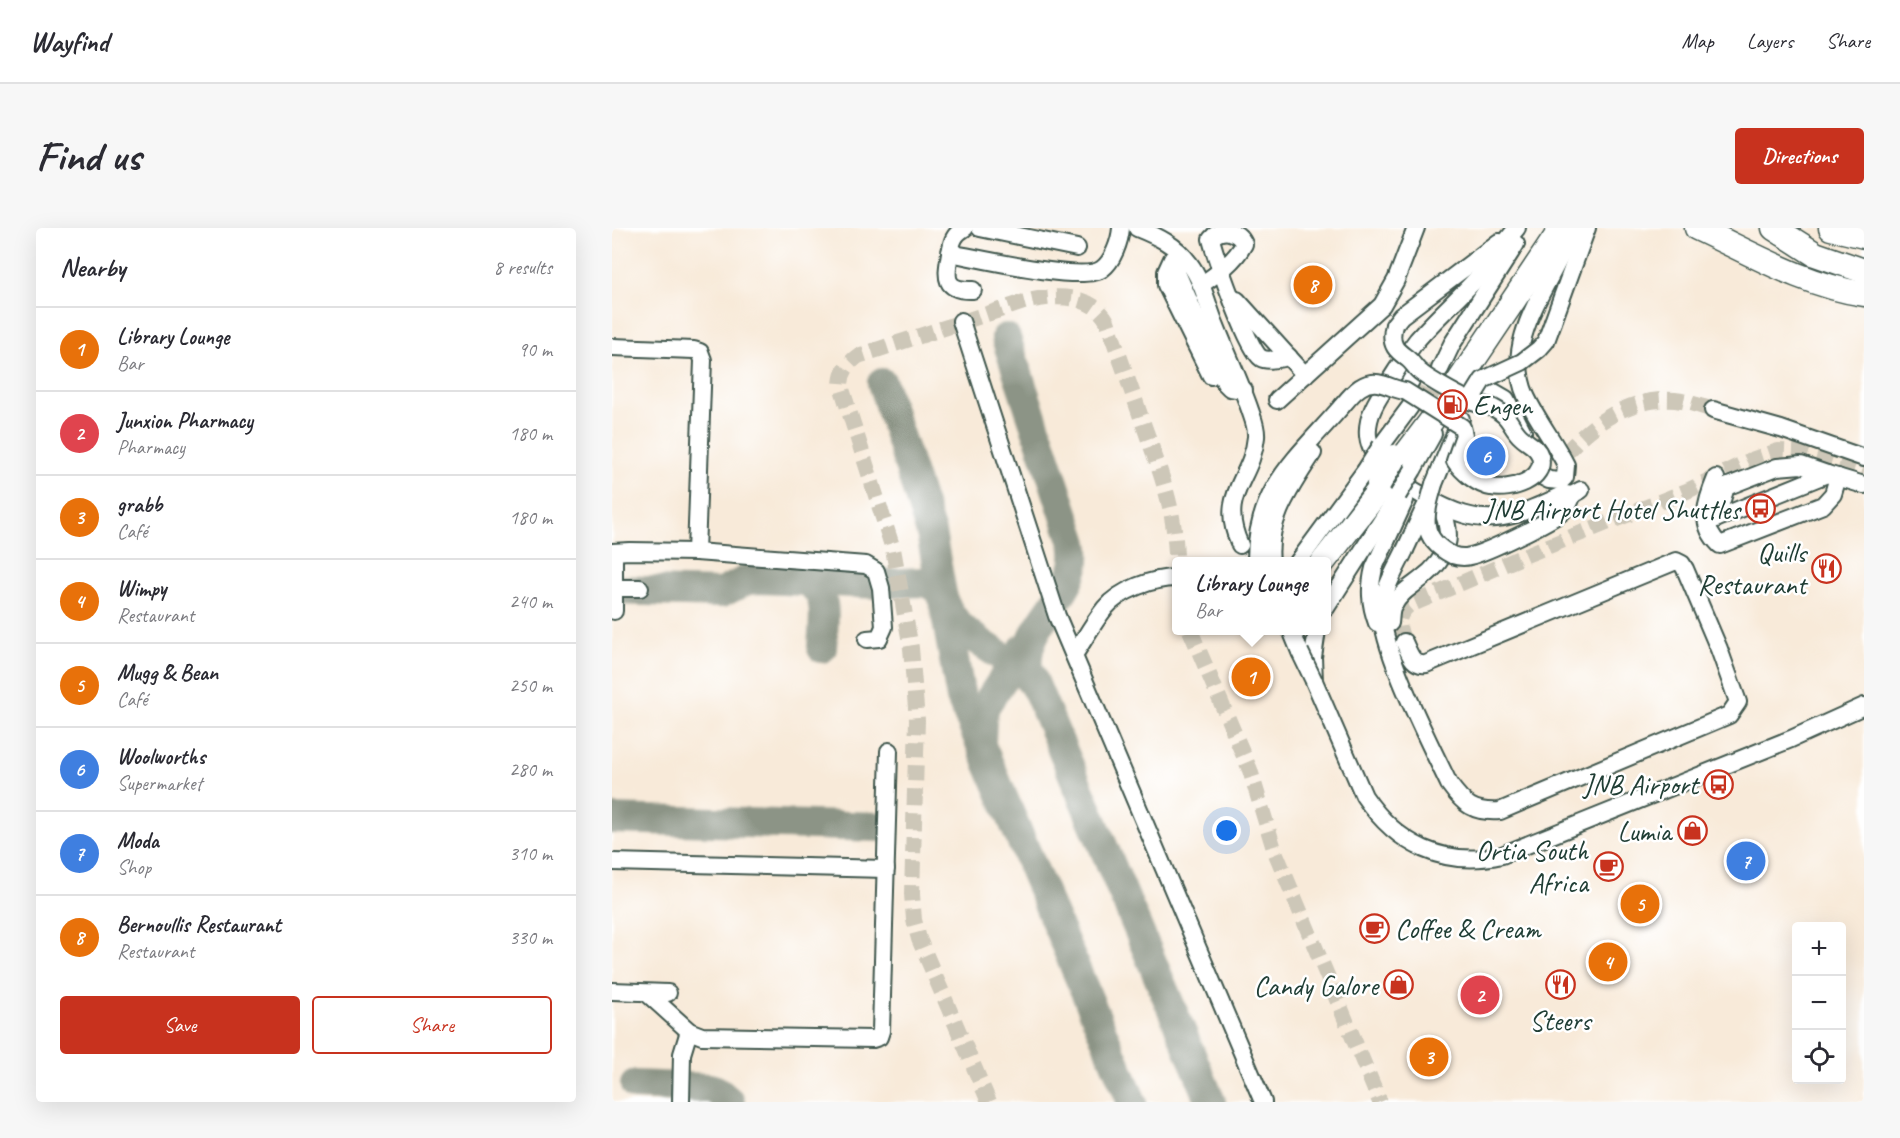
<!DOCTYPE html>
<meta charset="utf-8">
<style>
:root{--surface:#fff;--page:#f7f7f7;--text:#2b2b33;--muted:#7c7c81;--line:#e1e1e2;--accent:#c8321e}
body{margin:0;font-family:Caveat,sans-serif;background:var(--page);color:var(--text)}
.controls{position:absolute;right:18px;bottom:18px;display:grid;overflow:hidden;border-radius:6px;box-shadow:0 6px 24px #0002}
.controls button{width:54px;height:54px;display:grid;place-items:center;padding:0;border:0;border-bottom:2px solid var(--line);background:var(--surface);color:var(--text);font:30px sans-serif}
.you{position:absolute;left:615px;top:603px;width:21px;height:21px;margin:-15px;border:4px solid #fff;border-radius:50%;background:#1a73e8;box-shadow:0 0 0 9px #1a73e833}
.badge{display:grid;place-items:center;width:39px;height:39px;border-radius:50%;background:var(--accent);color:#fff;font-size:20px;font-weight:700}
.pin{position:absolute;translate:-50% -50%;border:3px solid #fff;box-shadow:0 2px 6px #0006}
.popup{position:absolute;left:560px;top:329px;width:159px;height:78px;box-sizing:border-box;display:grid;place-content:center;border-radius:6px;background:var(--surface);filter:drop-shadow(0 2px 4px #0005);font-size:20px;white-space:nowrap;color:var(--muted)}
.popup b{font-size:22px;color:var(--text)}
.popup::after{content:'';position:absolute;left:50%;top:100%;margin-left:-12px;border:12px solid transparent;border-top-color:var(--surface)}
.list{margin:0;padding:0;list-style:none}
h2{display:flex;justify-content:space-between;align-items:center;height:78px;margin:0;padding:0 24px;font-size:26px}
h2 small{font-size:20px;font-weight:400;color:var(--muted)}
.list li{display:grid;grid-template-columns:39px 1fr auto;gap:18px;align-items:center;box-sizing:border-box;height:84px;padding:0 24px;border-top:2px solid var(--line)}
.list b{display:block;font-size:22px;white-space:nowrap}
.list p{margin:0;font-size:20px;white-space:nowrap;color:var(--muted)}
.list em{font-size:20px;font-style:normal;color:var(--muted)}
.actions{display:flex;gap:12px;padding:18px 24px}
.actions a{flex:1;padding:14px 0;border:2px solid var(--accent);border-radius:6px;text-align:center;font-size:21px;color:var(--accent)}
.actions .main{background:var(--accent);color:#fff}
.icon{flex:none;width:33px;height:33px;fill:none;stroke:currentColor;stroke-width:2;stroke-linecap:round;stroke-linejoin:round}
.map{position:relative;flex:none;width:1252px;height:874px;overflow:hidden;border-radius:6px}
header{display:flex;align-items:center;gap:36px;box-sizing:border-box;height:84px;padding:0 30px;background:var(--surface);border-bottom:2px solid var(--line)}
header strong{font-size:28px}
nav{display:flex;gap:33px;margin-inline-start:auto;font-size:21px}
.intro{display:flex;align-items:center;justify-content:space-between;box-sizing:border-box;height:144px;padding:0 36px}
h1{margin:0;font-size:42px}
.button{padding:15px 27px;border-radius:6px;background:var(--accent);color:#fff;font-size:21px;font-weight:700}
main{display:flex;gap:36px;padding:0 36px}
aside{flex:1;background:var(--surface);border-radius:6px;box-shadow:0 6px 24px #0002}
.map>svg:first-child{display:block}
</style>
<header>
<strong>Wayfind</strong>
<nav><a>Map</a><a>Layers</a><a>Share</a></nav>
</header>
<div class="intro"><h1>Find us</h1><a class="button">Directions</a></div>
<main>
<aside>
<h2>Nearby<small>8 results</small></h2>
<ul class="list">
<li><span class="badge" style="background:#e8710a">1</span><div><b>Library Lounge</b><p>Bar</p></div><em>90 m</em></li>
<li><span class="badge" style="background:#e0444e">2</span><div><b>Junxion Pharmacy</b><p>Pharmacy</p></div><em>180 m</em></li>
<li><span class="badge" style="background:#e8710a">3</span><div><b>grabb</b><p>Café</p></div><em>180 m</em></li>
<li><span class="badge" style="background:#e8710a">4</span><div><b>Wimpy</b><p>Restaurant</p></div><em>240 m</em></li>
<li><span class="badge" style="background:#e8710a">5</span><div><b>Mugg &amp; Bean</b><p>Café</p></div><em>250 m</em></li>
<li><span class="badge" style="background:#3f7fe0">6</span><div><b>Woolworths</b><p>Supermarket</p></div><em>280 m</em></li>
<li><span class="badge" style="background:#3f7fe0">7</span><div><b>Moda</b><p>Shop</p></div><em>310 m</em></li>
<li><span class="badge" style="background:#e8710a">8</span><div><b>Bernoullis Restaurant</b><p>Restaurant</p></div><em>330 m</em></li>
</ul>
<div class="actions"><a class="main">Save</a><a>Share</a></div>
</aside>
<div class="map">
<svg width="1252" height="874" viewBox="0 0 1252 874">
<rect width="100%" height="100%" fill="#fff"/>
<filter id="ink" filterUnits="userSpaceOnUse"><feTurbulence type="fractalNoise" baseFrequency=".0167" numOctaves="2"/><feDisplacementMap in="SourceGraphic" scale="12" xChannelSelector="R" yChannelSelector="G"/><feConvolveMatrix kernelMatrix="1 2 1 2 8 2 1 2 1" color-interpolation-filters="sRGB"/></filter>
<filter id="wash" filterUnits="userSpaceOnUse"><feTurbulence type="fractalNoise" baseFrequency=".008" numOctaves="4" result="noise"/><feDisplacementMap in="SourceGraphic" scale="24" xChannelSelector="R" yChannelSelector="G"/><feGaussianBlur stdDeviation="1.35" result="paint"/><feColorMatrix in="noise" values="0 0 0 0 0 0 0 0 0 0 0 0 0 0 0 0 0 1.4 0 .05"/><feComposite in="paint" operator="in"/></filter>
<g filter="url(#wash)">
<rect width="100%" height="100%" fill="#f8ead9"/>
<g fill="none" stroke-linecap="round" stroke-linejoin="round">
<!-- taxiway -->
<g stroke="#8c9486" stroke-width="30">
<path d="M394,110L462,315C473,365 410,391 416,440L599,874"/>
<path d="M270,155L319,305L349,470L520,874"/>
<path d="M189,352C220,360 211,394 210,420"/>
<path d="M0,362L109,365L135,352L148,351L268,356L311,354L323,358L331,369"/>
<path d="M335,380C354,418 403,425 424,461"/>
<path d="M369,514L370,491L373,478L411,421"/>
<path d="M0,591L269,599"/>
<path d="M23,857L97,860L104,862L118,874"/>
</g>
</g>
</g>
<g filter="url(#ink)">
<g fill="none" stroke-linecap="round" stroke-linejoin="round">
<!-- minor-tunnel -->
<g stroke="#cdc7b8" stroke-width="16" stroke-dasharray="16 8" stroke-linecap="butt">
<path d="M953,226C983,192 1023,166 1070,173C1080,175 1091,179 1101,182"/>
<path d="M578,402L638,542L662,621L768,874"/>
<path d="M792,414C786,399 783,389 796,378L919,325L1075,263L1139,232L1166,223L1187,224L1252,244"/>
<path d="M377,874L307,711L302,692L300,666L305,492L299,420L281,321L229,158C229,145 235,136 246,128L412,74C439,67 479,64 495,93C507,128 520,163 532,198C549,246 564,282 564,334"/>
</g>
<!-- highway-tunnel -->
<path stroke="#cdc7b8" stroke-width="24" stroke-dasharray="24 12" stroke-linecap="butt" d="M806,184L828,141"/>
<defs>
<g id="minor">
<path d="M353,0C342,6 340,13 338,25C365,30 471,55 490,41C501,33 508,13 509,0"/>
<path d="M368,0L465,20"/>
<path d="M525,0C545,8 564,17 577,35C591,53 595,77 604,98C615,126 628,153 638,182C641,191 645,200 644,209C640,253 605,266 628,317"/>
<path d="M905,0C891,16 879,34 865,50C846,71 824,90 805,112C795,125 786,140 777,154C767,169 754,187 756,208C759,236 790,256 813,269C872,302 895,293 953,266L960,267L969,262"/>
<path d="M338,25C334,49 331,63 361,62"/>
<path d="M560,31L554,44V57L599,148"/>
<path d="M563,34L566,47L613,155L618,160L632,162"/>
<path d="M589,57C605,46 623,33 632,16C625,1 608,0 599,11C604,30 636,122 649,130C656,134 669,130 677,129"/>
<path d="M625,72L693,147"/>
<path d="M349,93L445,388L651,874"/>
<path d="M941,94L975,0"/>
<path d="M782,97L789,88L887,14"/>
<path d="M0,119L82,122L88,124L91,132L84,324"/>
<path d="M828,141L840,116L904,16"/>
<path d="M868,156L894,171L911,204"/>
<path d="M793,163L805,142"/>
<path d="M665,172L770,77L784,52L804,0"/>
<path d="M1101,182L1169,201L1252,230"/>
<path d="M769,218L798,179"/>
<path d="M801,242L821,206"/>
<path d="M929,248L937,252L949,253L953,249L954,237C942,213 925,192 914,168C888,110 943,53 961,0"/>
<path d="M1104,250C1094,274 1086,296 1108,317L1211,277L1221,266L1226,249"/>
<path d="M822,256L849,191"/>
<path d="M1104,291L1114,259L1165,239L1189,237L1215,246"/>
<path d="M1096,294L1215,246L1252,257"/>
<path d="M0,324L18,323L84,324L254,337L264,343L269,360L272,399L267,410L255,411"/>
<path d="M840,327C846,329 852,330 858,328C874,325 939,293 951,283C956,278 959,274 960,267"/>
<path d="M644,334C643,261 686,229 730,178"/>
<path d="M659,334C654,292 680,258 701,225"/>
<path d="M686,334L753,243"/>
<path d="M2,360H28"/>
<path d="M714,380L786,267"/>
<path d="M2,383V324"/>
<path d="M765,395C758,376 757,360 762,340L793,272"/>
<path d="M778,395C779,389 778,382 782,377C788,365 799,359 809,351C837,330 843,308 828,277"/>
<path d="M679,402L688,424"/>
<path d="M705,402L701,429L702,453L752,568C785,617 832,640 890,627L1179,511L1252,478"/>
<path d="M792,414C797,424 800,438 814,436L1064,333L1070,336L1073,341L1107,421L1126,474L1117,487L888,583C862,585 852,577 837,556C820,520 764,412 770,377C773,358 785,339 793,322"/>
<path d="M462,427C472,412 481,395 493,380C508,362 541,350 564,350"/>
<path d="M0,634L274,641"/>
<path d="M0,763L56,765"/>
<path d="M35,765L77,803L90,808L261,811L267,809L269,803L277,523"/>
<path d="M69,874L70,826L77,803"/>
</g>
<g id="highway">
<path d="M1085,0C1139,25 1192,57 1252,66"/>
<path d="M1162,0L1203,26L1252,43"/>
<path d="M1219,0L1252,8"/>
<path d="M846,155L950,0"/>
<path d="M789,233L820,192"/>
<path d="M711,334L771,257"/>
</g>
</defs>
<!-- minor casing -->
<use href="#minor" stroke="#40574d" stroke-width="20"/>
<!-- highway casing -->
<use href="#highway" stroke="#40574d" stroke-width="27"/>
<!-- minor -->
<use href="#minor" stroke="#fff" stroke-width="16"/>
<!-- highway -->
<use href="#highway" stroke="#fff" stroke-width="24"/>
<defs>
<g id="minor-bridge">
<path d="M858,173L871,152L910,134L927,121L934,113L941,94"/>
<path d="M730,178C740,166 752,150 770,156C778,158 784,162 793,163L850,199L852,207L843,233C850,244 866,257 879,259C898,263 935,252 928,228C925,218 916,216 909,209C902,203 899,194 893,188C878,174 870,179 856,172C845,167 812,149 805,141C802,138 800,134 796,131C791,127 786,124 783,119C779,112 780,104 782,97"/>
<path d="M753,243L769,218"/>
<path d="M822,256C813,287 806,310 840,327"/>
<path d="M786,267L801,242"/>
<path d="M793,322L813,279"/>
<path d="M688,424L702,453"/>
</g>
<path id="highway-bridge" d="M767,255L782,229"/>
</defs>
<!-- minor-bridge casing -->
<use href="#minor-bridge" stroke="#40574d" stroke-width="20" stroke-linecap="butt"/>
<!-- highway-bridge casing -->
<use href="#highway-bridge" stroke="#40574d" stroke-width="27" stroke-linecap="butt"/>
<!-- minor-bridge -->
<use href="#minor-bridge" stroke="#fff" stroke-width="16"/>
<!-- highway-bridge -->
<use href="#highway-bridge" stroke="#fff" stroke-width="24"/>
</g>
</g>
<!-- icons -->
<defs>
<symbol id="fuel-ring" viewBox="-11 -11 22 22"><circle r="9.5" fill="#fff" stroke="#c8321e" stroke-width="1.5"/><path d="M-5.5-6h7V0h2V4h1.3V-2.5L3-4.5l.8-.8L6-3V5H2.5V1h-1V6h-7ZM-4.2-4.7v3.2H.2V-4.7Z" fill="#c8321e"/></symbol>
<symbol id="bus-ring" viewBox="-11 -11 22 22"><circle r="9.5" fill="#fff" stroke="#c8321e" stroke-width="1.5"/><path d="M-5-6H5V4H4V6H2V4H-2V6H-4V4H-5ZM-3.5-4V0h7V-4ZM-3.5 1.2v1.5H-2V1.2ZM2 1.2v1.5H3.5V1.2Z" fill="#c8321e"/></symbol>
<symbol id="restaurant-ring" viewBox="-11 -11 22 22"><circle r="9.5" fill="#fff" stroke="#c8321e" stroke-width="1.5"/><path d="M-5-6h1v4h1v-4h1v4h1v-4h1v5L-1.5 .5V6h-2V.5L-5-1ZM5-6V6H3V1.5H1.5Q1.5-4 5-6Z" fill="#c8321e"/></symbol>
<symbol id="shop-ring" viewBox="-11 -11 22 22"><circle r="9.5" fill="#fff" stroke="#c8321e" stroke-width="1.5"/><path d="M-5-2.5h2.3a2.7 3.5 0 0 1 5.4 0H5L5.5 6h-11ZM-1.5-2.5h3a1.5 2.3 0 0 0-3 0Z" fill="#c8321e"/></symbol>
<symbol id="cafe-ring" viewBox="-11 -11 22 22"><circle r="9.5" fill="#fff" stroke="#c8321e" stroke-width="1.5"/><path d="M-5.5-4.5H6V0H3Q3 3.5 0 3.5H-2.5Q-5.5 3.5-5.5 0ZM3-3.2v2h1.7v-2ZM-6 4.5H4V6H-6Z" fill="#c8321e"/></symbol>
</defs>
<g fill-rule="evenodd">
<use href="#fuel-ring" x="824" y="160" width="33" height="33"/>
<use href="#bus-ring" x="1132" y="264" width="33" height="33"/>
<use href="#restaurant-ring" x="1198" y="324" width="33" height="33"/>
<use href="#bus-ring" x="1090" y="540" width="33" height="33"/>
<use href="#shop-ring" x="1064" y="586" width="33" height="33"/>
<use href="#cafe-ring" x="980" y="622" width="33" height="33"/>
<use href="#cafe-ring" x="746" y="684" width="33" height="33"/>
<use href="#restaurant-ring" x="932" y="740" width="33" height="33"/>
<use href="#shop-ring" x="770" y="740" width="33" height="33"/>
</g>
<g text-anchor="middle" stroke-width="5" stroke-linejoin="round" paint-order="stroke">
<!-- poi labels -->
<g font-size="28" fill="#1f3d34" stroke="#fff" text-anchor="end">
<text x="861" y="187" text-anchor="start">Engen</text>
<text x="1128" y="291">JNB Airport Hotel Shuttles</text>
<text x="1194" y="334">Quills<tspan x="1194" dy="32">Restaurant</tspan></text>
<text x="1086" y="566">JNB Airport</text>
<text x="1059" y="613">Lumia</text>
<text x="976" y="632">Ortia South<tspan x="976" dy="32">Africa</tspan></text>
<text x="783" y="710" text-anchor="start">Coffee &amp; Cream</text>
<text x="766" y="767">Candy Galore</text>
<text x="948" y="802" text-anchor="middle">Steers</text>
</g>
</g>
</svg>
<div class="controls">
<button>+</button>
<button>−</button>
<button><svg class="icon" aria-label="locate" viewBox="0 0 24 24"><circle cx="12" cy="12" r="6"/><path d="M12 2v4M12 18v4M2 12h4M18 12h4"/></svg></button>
</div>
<div class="you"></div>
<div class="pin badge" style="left:639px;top:449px;background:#e8710a">1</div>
<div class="popup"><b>Library Lounge</b>Bar</div>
<div class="pin badge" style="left:868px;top:767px;background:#e0444e">2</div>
<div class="pin badge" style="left:817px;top:829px;background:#e8710a">3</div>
<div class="pin badge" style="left:996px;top:734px;background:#e8710a">4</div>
<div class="pin badge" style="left:1028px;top:676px;background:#e8710a">5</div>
<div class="pin badge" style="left:874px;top:228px;background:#3f7fe0">6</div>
<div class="pin badge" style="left:1134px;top:633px;background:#3f7fe0">7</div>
<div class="pin badge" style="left:701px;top:57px;background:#e8710a">8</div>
</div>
</main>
